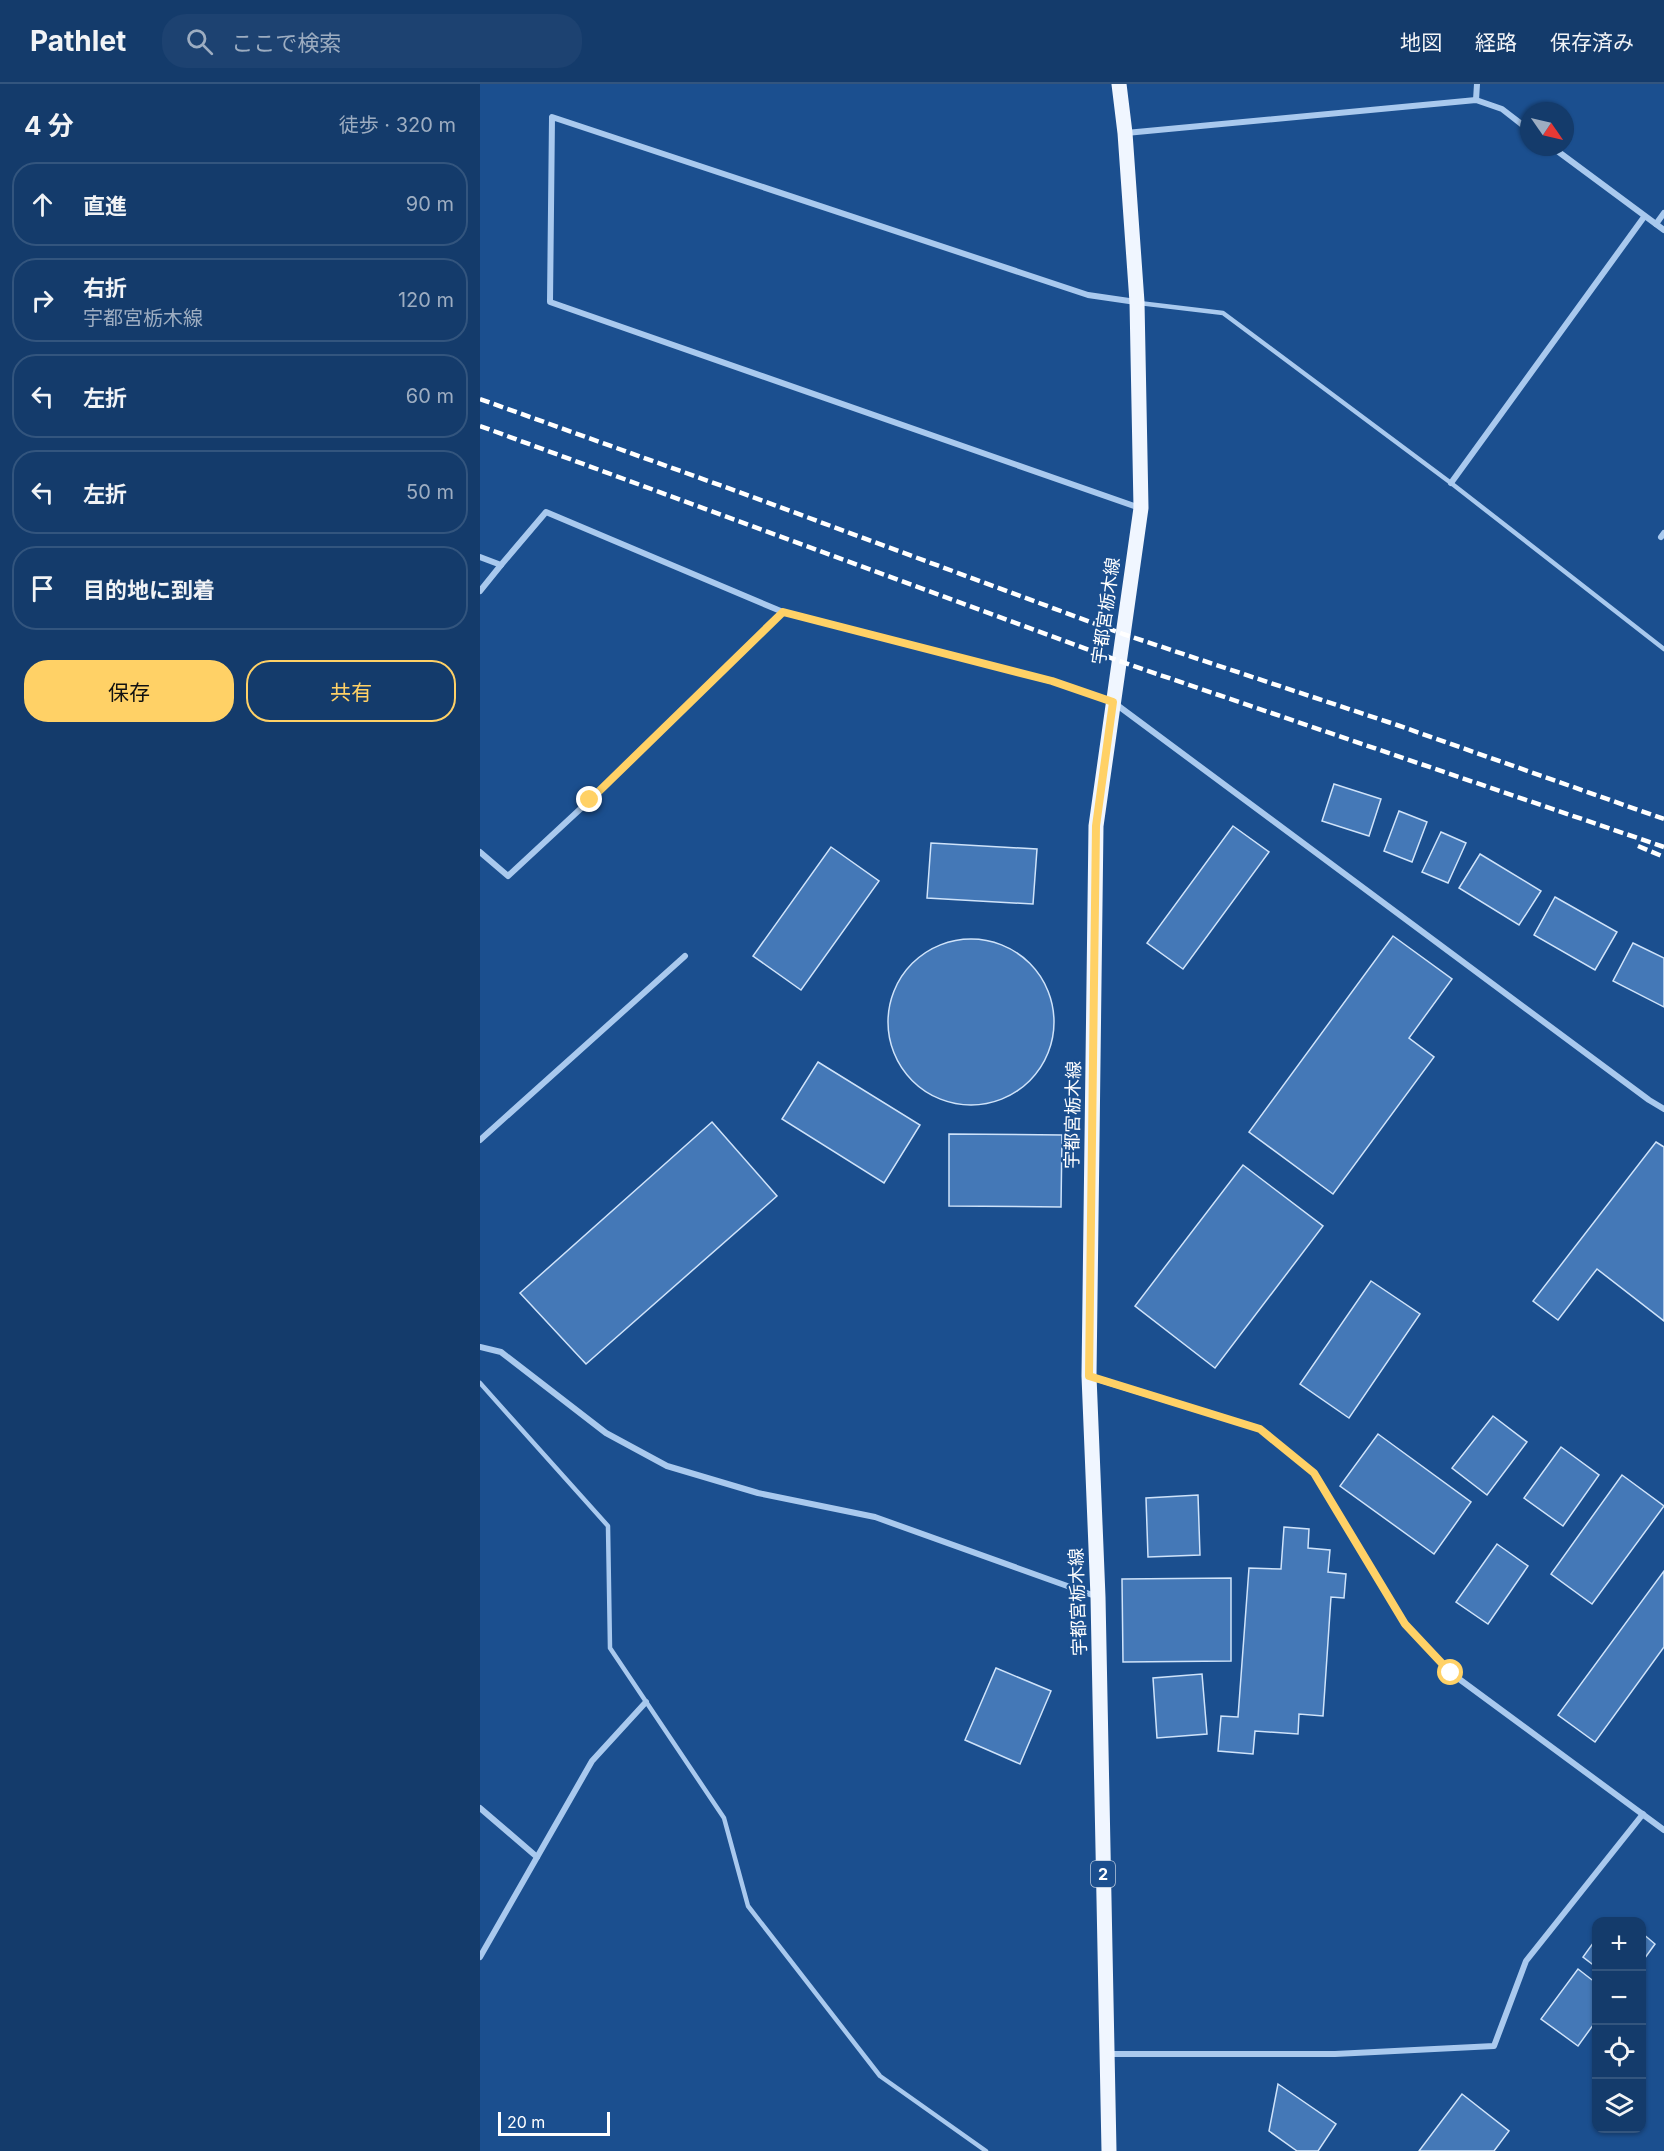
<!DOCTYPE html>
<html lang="ja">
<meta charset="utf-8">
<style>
:root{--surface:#143b6b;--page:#1d4271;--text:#f1f3f6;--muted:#9dadc1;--line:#33557e;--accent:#ffd166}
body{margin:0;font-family:Inter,"Noto Sans JP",sans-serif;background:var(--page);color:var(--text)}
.controls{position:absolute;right:18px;bottom:18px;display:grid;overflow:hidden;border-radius:12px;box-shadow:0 2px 4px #0004}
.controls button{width:54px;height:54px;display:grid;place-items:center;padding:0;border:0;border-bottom:2px solid var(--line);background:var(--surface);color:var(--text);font:30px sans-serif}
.compass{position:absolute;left:1040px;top:18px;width:54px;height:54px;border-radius:50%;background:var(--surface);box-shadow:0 2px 4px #0004;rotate:124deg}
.scale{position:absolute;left:18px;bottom:15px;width:112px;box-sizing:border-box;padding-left:6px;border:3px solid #fff;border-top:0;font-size:16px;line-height:21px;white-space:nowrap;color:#fff;-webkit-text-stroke:4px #1b4f8f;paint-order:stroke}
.stop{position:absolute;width:18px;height:18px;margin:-14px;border:4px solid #ffd166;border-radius:50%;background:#fff}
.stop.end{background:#ffd166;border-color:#fff;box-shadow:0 2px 6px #0008}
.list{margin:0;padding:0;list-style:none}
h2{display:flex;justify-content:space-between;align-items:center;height:78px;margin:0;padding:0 24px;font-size:26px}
h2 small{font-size:20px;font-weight:400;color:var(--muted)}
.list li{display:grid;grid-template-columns:39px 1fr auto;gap:18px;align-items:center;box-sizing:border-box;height:84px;margin:0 12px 12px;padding:0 12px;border:2px solid var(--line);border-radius:24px}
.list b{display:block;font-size:22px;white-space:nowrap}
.list p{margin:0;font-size:20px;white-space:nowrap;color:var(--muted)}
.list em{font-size:20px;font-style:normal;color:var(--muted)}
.actions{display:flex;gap:12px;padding:18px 24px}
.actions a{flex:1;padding:14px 0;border:2px solid var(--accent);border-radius:24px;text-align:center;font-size:21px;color:var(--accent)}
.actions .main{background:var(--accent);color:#111}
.icon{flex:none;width:33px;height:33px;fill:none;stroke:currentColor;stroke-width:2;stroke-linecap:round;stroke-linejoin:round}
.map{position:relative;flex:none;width:1184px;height:2067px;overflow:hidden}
header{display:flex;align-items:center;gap:36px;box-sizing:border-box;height:84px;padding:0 30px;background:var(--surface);border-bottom:2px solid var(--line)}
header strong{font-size:28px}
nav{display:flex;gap:33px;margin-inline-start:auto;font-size:21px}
.search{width:420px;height:54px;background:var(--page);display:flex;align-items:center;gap:15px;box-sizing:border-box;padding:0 21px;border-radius:24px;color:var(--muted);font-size:22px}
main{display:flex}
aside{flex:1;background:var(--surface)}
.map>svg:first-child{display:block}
</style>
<header>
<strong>Pathlet</strong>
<div class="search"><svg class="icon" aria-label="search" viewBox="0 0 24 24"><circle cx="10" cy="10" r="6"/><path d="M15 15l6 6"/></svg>ここで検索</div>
<nav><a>地図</a><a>経路</a><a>保存済み</a></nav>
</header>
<main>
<aside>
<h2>4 分<small>徒歩 · 320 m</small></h2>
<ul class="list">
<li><svg class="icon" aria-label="ahead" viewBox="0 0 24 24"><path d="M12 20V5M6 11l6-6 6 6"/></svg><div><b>直進</b></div><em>90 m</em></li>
<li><svg class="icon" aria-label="right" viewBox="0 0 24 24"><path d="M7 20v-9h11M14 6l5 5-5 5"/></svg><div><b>右折</b><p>宇都宮栃木線</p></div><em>120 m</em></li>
<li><svg class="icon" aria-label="left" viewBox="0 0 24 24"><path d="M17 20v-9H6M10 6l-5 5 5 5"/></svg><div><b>左折</b></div><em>60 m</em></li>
<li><svg class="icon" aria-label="left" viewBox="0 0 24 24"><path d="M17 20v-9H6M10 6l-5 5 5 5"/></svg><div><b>左折</b></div><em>50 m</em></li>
<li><svg class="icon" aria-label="arrive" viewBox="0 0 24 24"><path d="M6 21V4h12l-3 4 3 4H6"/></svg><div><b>目的地に到着</b></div></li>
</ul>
<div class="actions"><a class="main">保存</a><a>共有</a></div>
</aside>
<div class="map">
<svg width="1184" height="2067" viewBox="0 0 1184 2067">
<rect width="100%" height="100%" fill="#1b4f8f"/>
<!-- building -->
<g fill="#4478b7" stroke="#cfe3fa" stroke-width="1.5">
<path d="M854,700L901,715L889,752L842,737Z"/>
<path d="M919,727L947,738L932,778L904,767Z"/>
<path d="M753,742L789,768L703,885L667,859Z"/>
<path d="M961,748L986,759L968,799L942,788Z"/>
<path d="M451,759L557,765L553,820L447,814Z"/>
<path d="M351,763L399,797L321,906L273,872Z"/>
<path d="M1000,770L1061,807L1039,841L979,804Z"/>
<path d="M1075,813L1137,848L1115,886L1054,851Z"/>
<path d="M913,852L972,895L929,954L954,973L853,1110L769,1048Z"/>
<circle cx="491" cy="938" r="83"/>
<path d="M1153,859L1184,874V923L1133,897Z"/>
<path d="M338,978L440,1041L404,1099L302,1035Z"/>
<path d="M232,1038L297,1112L106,1280L40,1209Z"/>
<path d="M469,1050L582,1051L581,1123L469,1122Z"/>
<path d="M1176,1058L1184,1063V1237L1117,1185L1078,1236L1053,1217Z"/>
<path d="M763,1081L843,1142L735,1284L655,1222Z"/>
<path d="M891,1197L940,1230L869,1334L820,1300Z"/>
<path d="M1013,1332L1047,1358L1007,1411L972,1384Z"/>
<path d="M898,1350L991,1418L954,1470L860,1402Z"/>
<path d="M1081,1363L1119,1391L1083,1442L1044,1414Z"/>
<path d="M1142,1391L1184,1422L1112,1520L1071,1490Z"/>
<path d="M718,1411L720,1471L668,1473L666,1414Z"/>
<path d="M804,1443L829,1445L828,1464L850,1466L848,1488L866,1490L864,1514L851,1513L843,1632L819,1630L818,1650L775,1647L773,1670L738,1667L741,1632L758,1633L769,1484L801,1485Z"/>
<path d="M1017,1460L1048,1482L1008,1540L976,1518Z"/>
<path d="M1184,1487V1563L1115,1658L1078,1631Z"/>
<path d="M751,1494V1577L643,1578L642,1495Z"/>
<path d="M516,1584L571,1607L540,1680L485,1656Z"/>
<path d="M722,1590L727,1650L677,1654L673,1594Z"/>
<path d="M1162,1849L1175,1860L1162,1878Z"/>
<path d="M1116,1855V1883L1103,1873Z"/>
<path d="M1098,1885L1116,1899V1937L1098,1962L1061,1935Z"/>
<path d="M798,2000L856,2040L838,2067H817L789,2047Z"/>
<path d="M982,2010L1029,2047L1014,2067H939Z"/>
</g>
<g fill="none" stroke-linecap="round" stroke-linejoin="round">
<!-- lane -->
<g stroke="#a9c9ee" stroke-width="4.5">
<path d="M659,219L743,229L971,399L1184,565"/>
<path d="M0,1299L128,1442L130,1564L244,1734L268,1822L400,1992L506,2067"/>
</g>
<!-- street -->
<g stroke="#a9c9ee" stroke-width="6">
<path d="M996,16L997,0"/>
<path d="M646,49L996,16L1022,25L1049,46"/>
<path d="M1072,63L1184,146"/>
<path d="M1176,140L1184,129"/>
<path d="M656,218L608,211L72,33L70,218L660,424"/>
<path d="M971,399L1164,133"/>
<path d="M1181,453L1184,449"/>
<path d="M0,473L21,481L66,428L303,528"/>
<path d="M0,507L21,481"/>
<path d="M0,768L28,792L110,716L303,528L571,597L633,618L1169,1016L1184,1025"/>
<path d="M0,1056L205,872"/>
<path d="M0,1263L21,1268L126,1349L187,1382L278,1409L395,1433L618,1513"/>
<path d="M610,1293L780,1345L834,1389L925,1540L971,1589L1184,1746"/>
<path d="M0,1724L57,1773"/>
<path d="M0,1873L112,1677L166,1618"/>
<path d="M628,1970H855L1014,1962L1046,1877L1163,1730"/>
</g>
<!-- primary -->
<path stroke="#f0f6ff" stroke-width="15" d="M629,2067L618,1513L609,1292L616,742L661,424L657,218L645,49L639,0"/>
<!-- rail -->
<g stroke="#fff" stroke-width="4.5" stroke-dasharray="10 4.5" stroke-linecap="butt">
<path d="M0,315L259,408L643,550L917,641L1184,735"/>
<path d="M0,342L639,577L1184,763"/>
<path d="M1158,762L1184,773"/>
</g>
</g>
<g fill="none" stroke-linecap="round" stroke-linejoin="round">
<!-- route -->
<path stroke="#ffd166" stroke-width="8" d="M110,716L303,528L572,597L633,618L616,742L609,1292L780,1345L834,1389L925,1540L971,1589"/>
</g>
<g text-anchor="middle" stroke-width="4.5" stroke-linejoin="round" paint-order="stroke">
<!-- shield labels -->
<rect fill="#1b4f8f" stroke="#bbcadd" stroke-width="1.5" x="611" y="1777" width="24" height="26" rx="4.5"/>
<g font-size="16" font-weight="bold" fill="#fff">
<text x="623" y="1796">2</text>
</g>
<!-- street labels -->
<g font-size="18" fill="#fff" stroke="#1b4f8f">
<text transform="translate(626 527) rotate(-82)" y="6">宇都宮栃木線</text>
<text transform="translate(593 1031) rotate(-89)" y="6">宇都宮栃木線</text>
<text transform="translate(598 1518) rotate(-92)" y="6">宇都宮栃木線</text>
</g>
</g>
</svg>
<div class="controls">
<button>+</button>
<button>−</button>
<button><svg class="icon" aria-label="locate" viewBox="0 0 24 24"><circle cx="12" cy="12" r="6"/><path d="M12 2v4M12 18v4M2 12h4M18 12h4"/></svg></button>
<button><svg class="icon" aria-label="layers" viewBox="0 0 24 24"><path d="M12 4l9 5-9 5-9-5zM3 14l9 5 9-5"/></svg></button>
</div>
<svg class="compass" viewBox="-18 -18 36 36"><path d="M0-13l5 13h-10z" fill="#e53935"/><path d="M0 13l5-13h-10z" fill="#9dadc1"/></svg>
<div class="scale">20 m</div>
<div class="stop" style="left:971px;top:1589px"></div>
<div class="stop end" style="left:110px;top:716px"></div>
</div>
</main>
